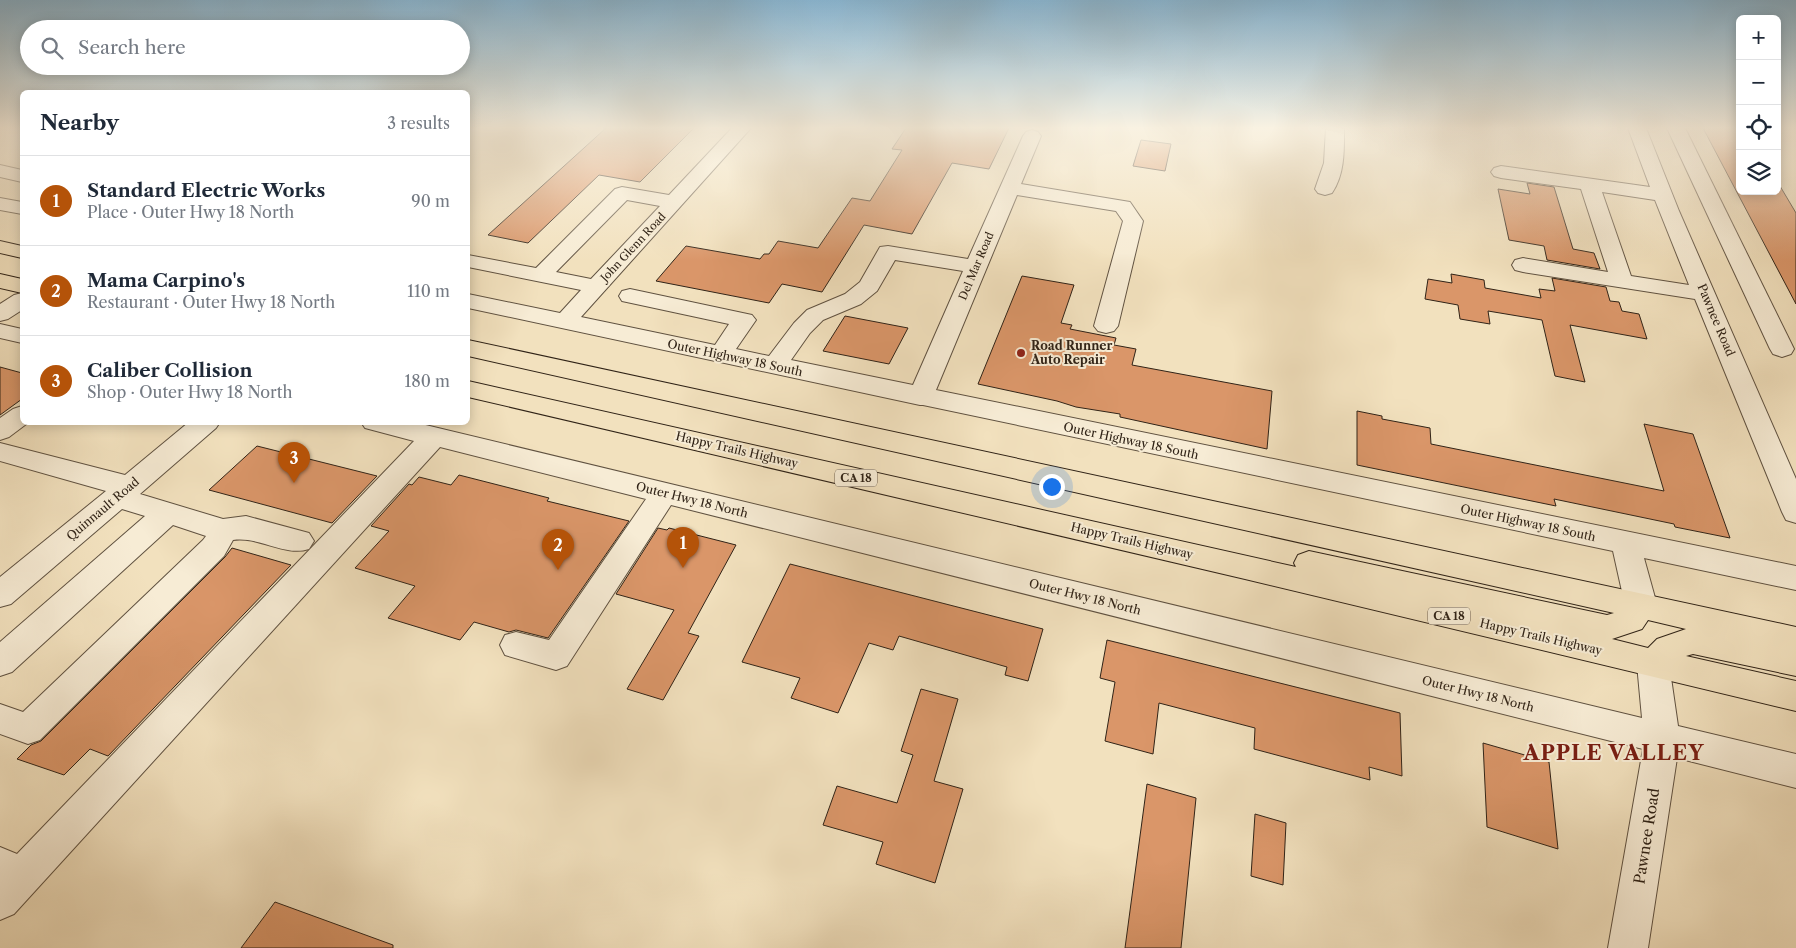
<!DOCTYPE html>
<meta charset="utf-8">
<style>
:root{--surface:#fff;--page:#f6f6f7;--text:#1f2937;--muted:#747a83;--line:#e0e1e3;--accent:#b45309}
body{margin:0;font-family:"Libre Caslon Text",serif;background:var(--page);color:var(--text)}
.controls{position:absolute;right:15px;top:15px;display:grid;overflow:hidden;border-radius:8px;box-shadow:0 2px 12px #0003}
.controls button{width:45px;height:45px;display:grid;place-items:center;padding:0;border:0;border-bottom:1px solid var(--line);background:var(--surface);color:var(--text);font:25px sans-serif}
.you{position:absolute;left:1051px;top:486px;width:18px;height:18px;margin:-12px;border:4px solid #fff;border-radius:50%;background:#1a73e8;box-shadow:0 0 0 8px #1a73e833}
.badge{display:grid;place-items:center;width:32px;height:32px;border-radius:50%;background:var(--accent);color:#fff;font-size:16px;font-weight:700}
.pin{position:absolute;translate:-50% -41px;filter:drop-shadow(0 1px 2px #0008)}
.pin::after{content:'';position:absolute;top:26px;width:18px;height:15px;background:inherit;clip-path:polygon(0 0,100% 0,50% 100%)}
.list{margin:0;padding:0;list-style:none}
h2{display:flex;justify-content:space-between;align-items:center;height:65px;margin:0;padding:0 20px;font-size:21px}
h2 small{font-size:16px;font-weight:400;color:var(--muted)}
.list li{display:grid;grid-template-columns:32px 1fr auto;gap:15px;align-items:center;box-sizing:border-box;height:90px;padding:0 20px;border-top:1px solid var(--line)}
.list b{display:block;font-size:19px;white-space:nowrap}
.list p{margin:0;font-size:16px;white-space:nowrap;color:var(--muted)}
.list em{font-size:16px;font-style:normal;color:var(--muted)}
.icon{flex:none;width:28px;height:28px;fill:none;stroke:currentColor;stroke-width:2;stroke-linecap:round;stroke-linejoin:round}
.map{position:relative;flex:none;width:1796px;height:948px;overflow:hidden}
.search{position:absolute;background:var(--surface);box-shadow:0 2px 12px #0003;left:20px;top:20px;width:450px;height:55px;display:flex;align-items:center;gap:12px;box-sizing:border-box;padding:0 18px;border-radius:28px;color:var(--muted);font-size:19px}
.panel{position:absolute;background:var(--surface);box-shadow:0 2px 12px #0003;left:20px;top:90px;width:450px;height:335px;border-radius:8px}
.map>svg:first-child{display:block}
</style>
<div class="map">
<svg width="1796" height="948" viewBox="0 0 1796 948">
<rect width="100%" height="100%" fill="#f2e1be"/>
<filter id="stains"><feTurbulence type="fractalNoise" baseFrequency=".004" numOctaves="4"/><feColorMatrix values="0 0 0 0 .2 0 0 0 0 .09 0 0 0 0 .02 0 0 0 .5 -.17"/></filter>
<radialGradient id="worn" r=".72"><stop offset=".6" stop-color="#630" stop-opacity="0"/><stop offset="1" stop-color="#630" stop-opacity=".3"/></radialGradient>
<!-- building -->
<g fill="#da9669" stroke="#302317">
<path d="M606,128H694L640,182L599,175L528,243L488,235Z"/>
<path d="M906,128H1009L989,169L952,163L912,234L864,225L822,292L782,284L769,303L656,281L686,246L760,259L764,254H769L778,241L818,248L852,198L870,201L902,150L892,149Z"/>
<path d="M1703,128H1740V191H1777V181L1796,213V304Z"/>
<path d="M1141,140L1171,144L1165,171L1133,166Z"/>
<path d="M1527,183L1554,187L1573,249L1594,253L1600,269L1547,260L1544,246L1509,240L1498,189L1530,194Z"/>
<path d="M1451,274L1484,280L1485,288L1541,298L1539,289L1555,291L1552,278L1606,287L1610,301L1619,302L1622,311L1639,314L1647,339L1570,325L1585,382L1555,376L1542,320L1488,311L1490,324L1460,319L1458,305L1425,299L1428,279L1452,283Z"/>
<path d="M1022,276L1074,285L1061,323L1072,325L1070,329L1116,338L1114,345L1136,349L1132,365L1272,391L1267,449L1120,417V414L1076,407L1057,401L978,384Z"/>
<path d="M845,316L908,328L889,364L823,351Z"/>
<path d="M0,367L22,373V399L0,415Z"/>
<path d="M1357,411L1382,416V419L1430,428L1431,444L1664,491L1644,424L1693,434L1730,538L1675,527L1674,524L1554,499L1556,506L1357,465Z"/>
<path d="M257,446L377,476L332,523L209,490Z"/>
<path d="M459,475L549,498L547,501L629,521L548,638L516,630L509,632L474,622L460,640L388,618L415,586L355,568L389,531L371,526L409,484L412,485L419,477L451,485Z"/>
<path d="M658,528L667,530L669,528L736,545L688,633L699,636L663,700L627,689L674,610L616,594Z"/>
<path d="M232,548L291,565L108,756L90,749L64,775L17,759L31,745L41,741L225,557Z"/>
<path d="M790,564L1043,629L1028,681L1005,675L1007,667L899,636L893,650L869,643L838,713L791,698L800,678L742,662Z"/>
<path d="M1107,640L1400,713L1402,776L1369,767L1370,780L1254,749L1255,728L1159,703L1153,754L1105,741L1115,682L1100,678Z"/>
<path d="M921,689L958,699L934,781L963,789L935,883L876,864L883,842L823,825L837,786L897,803L913,755L901,751Z"/>
<path d="M1483,743L1549,762L1558,849L1487,827Z"/>
<path d="M1147,784L1196,798L1181,948H1125Z"/>
<path d="M1255,814L1286,823L1283,885L1251,876Z"/>
<path d="M275,902L393,945V948H241Z"/>
</g>
<g fill="none" stroke-linecap="round" stroke-linejoin="round">
<defs>
<g id="minor">
<path d="M732,128H751L581,317L715,345L729,324L622,301L619,296L622,291L630,289L752,315L756,320L736,349L769,356L794,323L807,310L845,294L860,282L880,247L888,246L968,259L1023,136L1026,132L1032,130L1038,132L1041,136L1021,184L1130,202L1143,221L1118,326L1114,331L1106,333L1098,331L1094,326L1123,221L1116,211L1017,195L936,390L1796,566V590L1644,558L1657,605L1652,614L1641,618L1630,614L1625,605L1613,551L923,405H920L468,308V294L560,313L581,290L468,267V255L536,268L615,189L622,187L669,195ZM627,200L660,206L591,279L556,272ZM895,260L963,271L913,385L791,360L810,333L823,320L861,304L877,291Z"/>
<path d="M1326,128H1344C1344,150 1345,174 1332,193L1325,195L1318,193L1315,189L1324,163Z"/>
<path d="M1628,128H1646L1679,211L1796,479V523L1786,520L1782,512L1695,299L1523,272L1515,270L1512,265L1515,260L1523,258L1608,272L1581,189L1501,178L1494,176L1491,172L1494,168L1501,166L1650,187ZM1602,192L1655,200L1689,285L1631,276Z"/>
<path d="M1667,128H1685L1794,349L1791,354L1782,357L1773,354L1770,349Z"/>
<path d="M0,165L22,170V182L0,177Z"/>
<path d="M0,198L22,202V214L0,210Z"/>
<path d="M22,293V310L8,319L0,321V304L14,295Z"/>
<path d="M0,324L22,329V343L0,338Z"/>
<path d="M22,406V422H29L9,437L0,440V418L13,409Z"/>
<path d="M189,422H220L216,428L140,494L223,519L246,516L309,533L314,541L309,549C285,557 259,536 233,540L224,556L40,740L28,744L0,734V704L23,712L203,540L206,536L173,525L12,672L0,676V642L145,516L122,509L11,604L0,607V577L106,491L0,461V443L125,475Z"/>
<path d="M361,422H413L1642,718L1637,664L1641,654L1653,650L1665,654L1669,664L1678,726L1796,754V788L1677,758L1648,948H1608L1643,749L671,505L567,666L556,670L505,655L500,645L505,635L516,632L549,640L646,499L440,447L14,914L0,920V847L17,854L414,441L365,428Z"/>
</g>
<g id="major">
<path d="M0,241L22,246V258L0,253Z"/>
<path d="M0,274L22,279V293L0,288Z"/>
<path d="M468,340L1796,627V676L1693,654L1686,656L1796,681V711L1245,579L468,397V381L1296,567L1294,563L1298,555L1309,551L1607,615L1614,613L468,356ZM1648,620L1686,629L1657,639L1648,648L1612,639L1642,629Z"/>
</g>
</defs>
<!-- minor casing -->
<use href="#minor" stroke="#605241" stroke-width="2"/>
<!-- major casing -->
<use href="#major" stroke="#302317" stroke-width="2"/>
<!-- minor -->
<use href="#minor" fill="#f7ecd5" fill-rule="evenodd"/>
<!-- major -->
<use href="#major" fill="#f2e1be" fill-rule="evenodd"/>
</g>
<!-- sky -->
<linearGradient id="sky" x2="0" y2="1"><stop stop-color="#89b7d4"/><stop offset="0.49" stop-color="#f9f2e2"/><stop offset="1" stop-color="#f9f2e2" stop-opacity="0"/></linearGradient>
<rect width="1796" height="261" fill="url(#sky)"/>
<!-- markers -->
<circle fill="#8f2418" stroke="#f7ecd5" stroke-width="2" cx="1021" cy="353" r="5"/>
<g text-anchor="middle" stroke-width="4" stroke-linejoin="round" paint-order="stroke">
<!-- far-street labels -->
<g font-size="11" fill="#302317" stroke="#f7ecd5">
<text transform="translate(633 247) rotate(-47)" y="4">John Glenn Road</text>
<text transform="translate(976 266) rotate(-67)" y="4">Del Mar Road</text>
</g>
<!-- shield labels -->
<g fill="#f7ecd5" stroke="#6c5f50" stroke-width="1">
<rect x="835" y="469.5" width="42" height="17" rx="4"/>
<rect x="1428" y="607.5" width="42" height="17" rx="4"/>
</g>
<g font-size="11" font-weight="bold" fill="#302317">
<text x="856" y="482">CA 18</text>
<text x="1449" y="620">CA 18</text>
</g>
<!-- street labels -->
<g font-size="12" fill="#302317" stroke="#f7ecd5">
<text transform="translate(1716 320) rotate(67)" y="4">Pawnee Road</text>
<text transform="translate(735 358) rotate(12)" y="4">Outer Highway 18 South</text>
<text transform="translate(1131 441) rotate(12)" y="4">Outer Highway 18 South</text>
<text transform="translate(737 450) rotate(13)" y="4">Happy Trails Highway</text>
<text transform="translate(692 500) rotate(14)" y="4">Outer Hwy 18 North</text>
<text transform="translate(103 509) rotate(-40)" y="4">Quinnault Road</text>
<text transform="translate(1528 523) rotate(12)" y="4">Outer Highway 18 South</text>
<text transform="translate(1132 541) rotate(13)" y="4">Happy Trails Highway</text>
<text transform="translate(1085 597) rotate(14)" y="4">Outer Hwy 18 North</text>
<text transform="translate(1541 637) rotate(13)" y="4">Happy Trails Highway</text>
<text transform="translate(1478 694) rotate(14)" y="4">Outer Hwy 18 North</text>
</g>
<!-- poi labels -->
<g font-size="12" font-weight="bold" fill="#302317" stroke="#f7ecd5" text-anchor="start">
<text x="1031" y="350">Road Runner<tspan x="1031" dy="14">Auto Repair</tspan></text>
</g>
<!-- near-street labels -->
<g font-size="15" fill="#302317" stroke="#f7ecd5">
<text transform="translate(1647 836) rotate(-81)" y="5">Pawnee Road</text>
</g>
<!-- near-district labels -->
<g font-size="21" font-weight="bold" letter-spacing="1" fill="#7a1f14" stroke="#f7ecd5">
<text x="1614" y="760">APPLE VALLEY</text>
</g>
</g>
<rect width="100%" height="100%" filter="url(#stains)"/>
<rect width="100%" height="100%" fill="url(#worn)"/>
</svg>
<div class="controls">
<button>+</button>
<button>−</button>
<button><svg class="icon" aria-label="locate" viewBox="0 0 24 24"><circle cx="12" cy="12" r="6"/><path d="M12 2v4M12 18v4M2 12h4M18 12h4"/></svg></button>
<button><svg class="icon" aria-label="layers" viewBox="0 0 24 24"><path d="M12 4l9 5-9 5-9-5zM3 14l9 5 9-5"/></svg></button>
</div>
<div class="you"></div>
<div class="pin badge" style="left:683px;top:568px">1</div>
<div class="pin badge" style="left:558px;top:570px">2</div>
<div class="pin badge" style="left:294px;top:483px">3</div>
<div class="search"><svg class="icon" aria-label="search" viewBox="0 0 24 24"><circle cx="10" cy="10" r="6"/><path d="M15 15l6 6"/></svg>Search here</div>
<section class="panel">
<h2>Nearby<small>3 results</small></h2>
<ul class="list">
<li><span class="badge">1</span><div><b>Standard Electric Works</b><p>Place · Outer Hwy 18 North</p></div><em>90 m</em></li>
<li><span class="badge">2</span><div><b>Mama Carpino's</b><p>Restaurant · Outer Hwy 18 North</p></div><em>110 m</em></li>
<li><span class="badge">3</span><div><b>Caliber Collision</b><p>Shop · Outer Hwy 18 North</p></div><em>180 m</em></li>
</ul>
</section>
</div>
